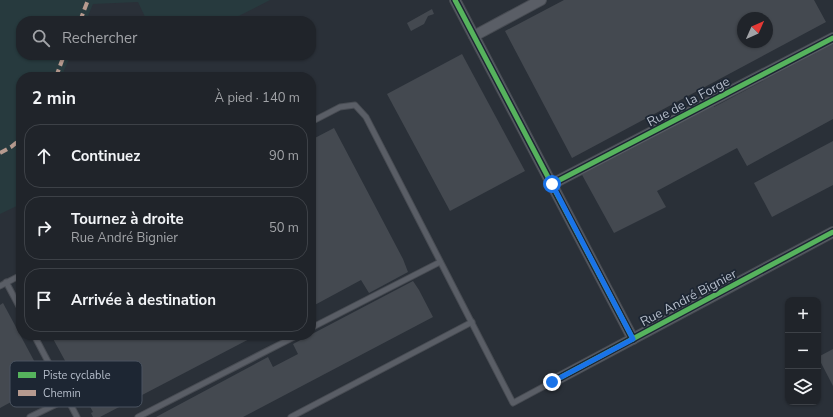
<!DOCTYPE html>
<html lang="fr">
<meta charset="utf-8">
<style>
:root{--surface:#20242a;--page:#2d3036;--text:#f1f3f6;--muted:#a2a4a8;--line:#3d4147}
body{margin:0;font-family:"Nunito Sans",sans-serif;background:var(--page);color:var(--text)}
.controls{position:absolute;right:12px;bottom:12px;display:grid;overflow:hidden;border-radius:8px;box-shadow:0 1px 3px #0004}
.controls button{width:36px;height:36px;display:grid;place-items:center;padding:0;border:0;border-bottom:1px solid var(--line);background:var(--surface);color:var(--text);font:20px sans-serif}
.compass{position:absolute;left:737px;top:12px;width:36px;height:36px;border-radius:50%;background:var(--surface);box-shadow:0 1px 3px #0004;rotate:45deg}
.stop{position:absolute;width:12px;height:12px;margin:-9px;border:3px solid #1a73e8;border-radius:50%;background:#fff}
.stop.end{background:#1a73e8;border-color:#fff;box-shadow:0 1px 4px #0008}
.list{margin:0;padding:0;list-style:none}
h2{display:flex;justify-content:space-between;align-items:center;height:52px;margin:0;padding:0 16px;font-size:17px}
h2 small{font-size:13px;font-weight:400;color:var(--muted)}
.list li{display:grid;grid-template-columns:26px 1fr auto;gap:12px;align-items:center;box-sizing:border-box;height:64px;margin:0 8px 8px;padding:0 8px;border:1px solid var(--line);border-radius:16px}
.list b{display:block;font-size:15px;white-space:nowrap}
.list p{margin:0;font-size:13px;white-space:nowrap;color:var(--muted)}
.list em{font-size:13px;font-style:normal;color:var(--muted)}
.icon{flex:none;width:22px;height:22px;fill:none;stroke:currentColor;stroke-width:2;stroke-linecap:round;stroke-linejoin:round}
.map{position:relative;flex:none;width:833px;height:417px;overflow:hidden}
.search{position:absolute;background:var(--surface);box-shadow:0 1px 3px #0004;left:16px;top:16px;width:300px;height:44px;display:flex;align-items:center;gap:10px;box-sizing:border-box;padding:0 14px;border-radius:16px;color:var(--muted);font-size:15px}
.panel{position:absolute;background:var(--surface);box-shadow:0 1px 3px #0004;left:16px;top:72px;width:300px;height:268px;border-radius:16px}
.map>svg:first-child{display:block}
</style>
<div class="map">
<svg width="833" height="417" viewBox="0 0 833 417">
<rect width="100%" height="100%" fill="#2a3038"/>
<!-- green -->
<path fill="#273a3e" d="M0,0H270L229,21H147L138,2L93,4L86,21H21V55H71L61,77H21V141L19,143L21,146V204L0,214Z"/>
<!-- building -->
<g fill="#444950" fill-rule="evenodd">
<path d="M564,0H814L826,22L572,158L505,31ZM743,18H767V42H743Z"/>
<path d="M432,9L434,14L428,16L424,24L411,31L407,23Z"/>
<path d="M833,44V119L747,166L737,148L657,191L666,207L614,233L581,173L712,103L714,107Z"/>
<path d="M462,54L525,171L450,211L387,94Z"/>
<path d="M334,128L403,259L408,272L369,293L361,280L311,307V140Z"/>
<path d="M833,141V185L772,217L754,183Z"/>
<path d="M413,281L419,290L433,317L243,417H156L268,357L273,367L298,354L293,344Z"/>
<path d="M3,303L46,383L0,408V305Z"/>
<path d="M51,335H257L100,417H93L91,413L93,412Z"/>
<path d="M833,349V386L818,357Z"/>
</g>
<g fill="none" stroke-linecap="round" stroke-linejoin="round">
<defs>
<g id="lane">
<path d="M311,122L340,107L355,105L366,117L513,403L552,382"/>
<path d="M6,282L21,310"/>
<path d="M0,286L21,275"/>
<path d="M311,328L440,262"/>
<path d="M34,335L77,417"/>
<path d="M30,417L67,399"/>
<path d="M138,417L298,335"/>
<path d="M291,417L472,322"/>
</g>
<g id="street">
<path d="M455,0L633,339"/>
<path d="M474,36L541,0"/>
<path d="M552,184L833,38"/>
<path d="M552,382L833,232"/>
</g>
</defs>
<!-- lane casing -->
<use href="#lane" stroke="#484c53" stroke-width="7"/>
<!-- street casing -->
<use href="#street" stroke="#484c53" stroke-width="12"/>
<!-- lane -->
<use href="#lane" stroke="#5a5e66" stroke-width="5"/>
<!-- street -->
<use href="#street" stroke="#5a5e66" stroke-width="10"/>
<!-- quiet -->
<g stroke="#b69a8f" stroke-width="4" stroke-dasharray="8 4" stroke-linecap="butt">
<path d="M80,21L88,0"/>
<path d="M56,77L64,55"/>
<path d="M0,153L11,147L21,139"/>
</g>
<defs>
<g id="cycleway">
<path d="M455,0L633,339"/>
<path d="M552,184L833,38"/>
<path d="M552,382L833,232"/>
</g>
</defs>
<!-- cycleway casing -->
<use href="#cycleway" stroke="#1d2633" stroke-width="8"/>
<!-- cycleway -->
<use href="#cycleway" stroke="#56b35d" stroke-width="5"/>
</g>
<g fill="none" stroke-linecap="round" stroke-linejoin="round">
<!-- route -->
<path stroke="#1a73e8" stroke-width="5" d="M552,184L633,339L552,382"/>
</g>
<g text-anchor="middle" stroke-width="3.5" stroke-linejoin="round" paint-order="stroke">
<!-- street labels -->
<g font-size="13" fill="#b4bcc9" stroke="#1d2633">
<text transform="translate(688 101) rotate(-28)" y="5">Rue de la Forge</text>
<text transform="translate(688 297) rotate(-28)" y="5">Rue André Bignier</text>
</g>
</g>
<!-- legend -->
<rect x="10" y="361" width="132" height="46" rx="6" fill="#1d2633" stroke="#4a5360" stroke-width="1"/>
<rect x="18" y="372" width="18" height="6" fill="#56b35d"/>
<rect x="18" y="390" width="18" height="6" fill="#b69a8f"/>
<g font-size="11" fill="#b4bcc9">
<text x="43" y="379">Piste cyclable</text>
<text x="43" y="397">Chemin</text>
</g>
</svg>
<div class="controls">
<button>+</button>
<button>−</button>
<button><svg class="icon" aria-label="layers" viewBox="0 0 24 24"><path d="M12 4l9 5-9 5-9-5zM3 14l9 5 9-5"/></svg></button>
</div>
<svg class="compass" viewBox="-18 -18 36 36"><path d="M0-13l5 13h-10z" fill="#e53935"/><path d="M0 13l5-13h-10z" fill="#a2a4a8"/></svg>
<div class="stop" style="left:552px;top:184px"></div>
<div class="stop end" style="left:552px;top:382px"></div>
<div class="search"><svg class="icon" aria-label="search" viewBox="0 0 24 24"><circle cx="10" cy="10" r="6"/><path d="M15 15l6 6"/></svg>Rechercher</div>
<section class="panel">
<h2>2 min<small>À pied · 140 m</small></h2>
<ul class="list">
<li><svg class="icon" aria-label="ahead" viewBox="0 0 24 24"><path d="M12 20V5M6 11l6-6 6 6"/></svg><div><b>Continuez</b></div><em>90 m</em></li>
<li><svg class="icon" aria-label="right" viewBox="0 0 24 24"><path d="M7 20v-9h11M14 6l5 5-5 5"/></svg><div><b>Tournez à droite</b><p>Rue André Bignier</p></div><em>50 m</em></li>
<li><svg class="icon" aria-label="arrive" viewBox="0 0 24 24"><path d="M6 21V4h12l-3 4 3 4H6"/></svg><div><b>Arrivée à destination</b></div></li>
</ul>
</section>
</div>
